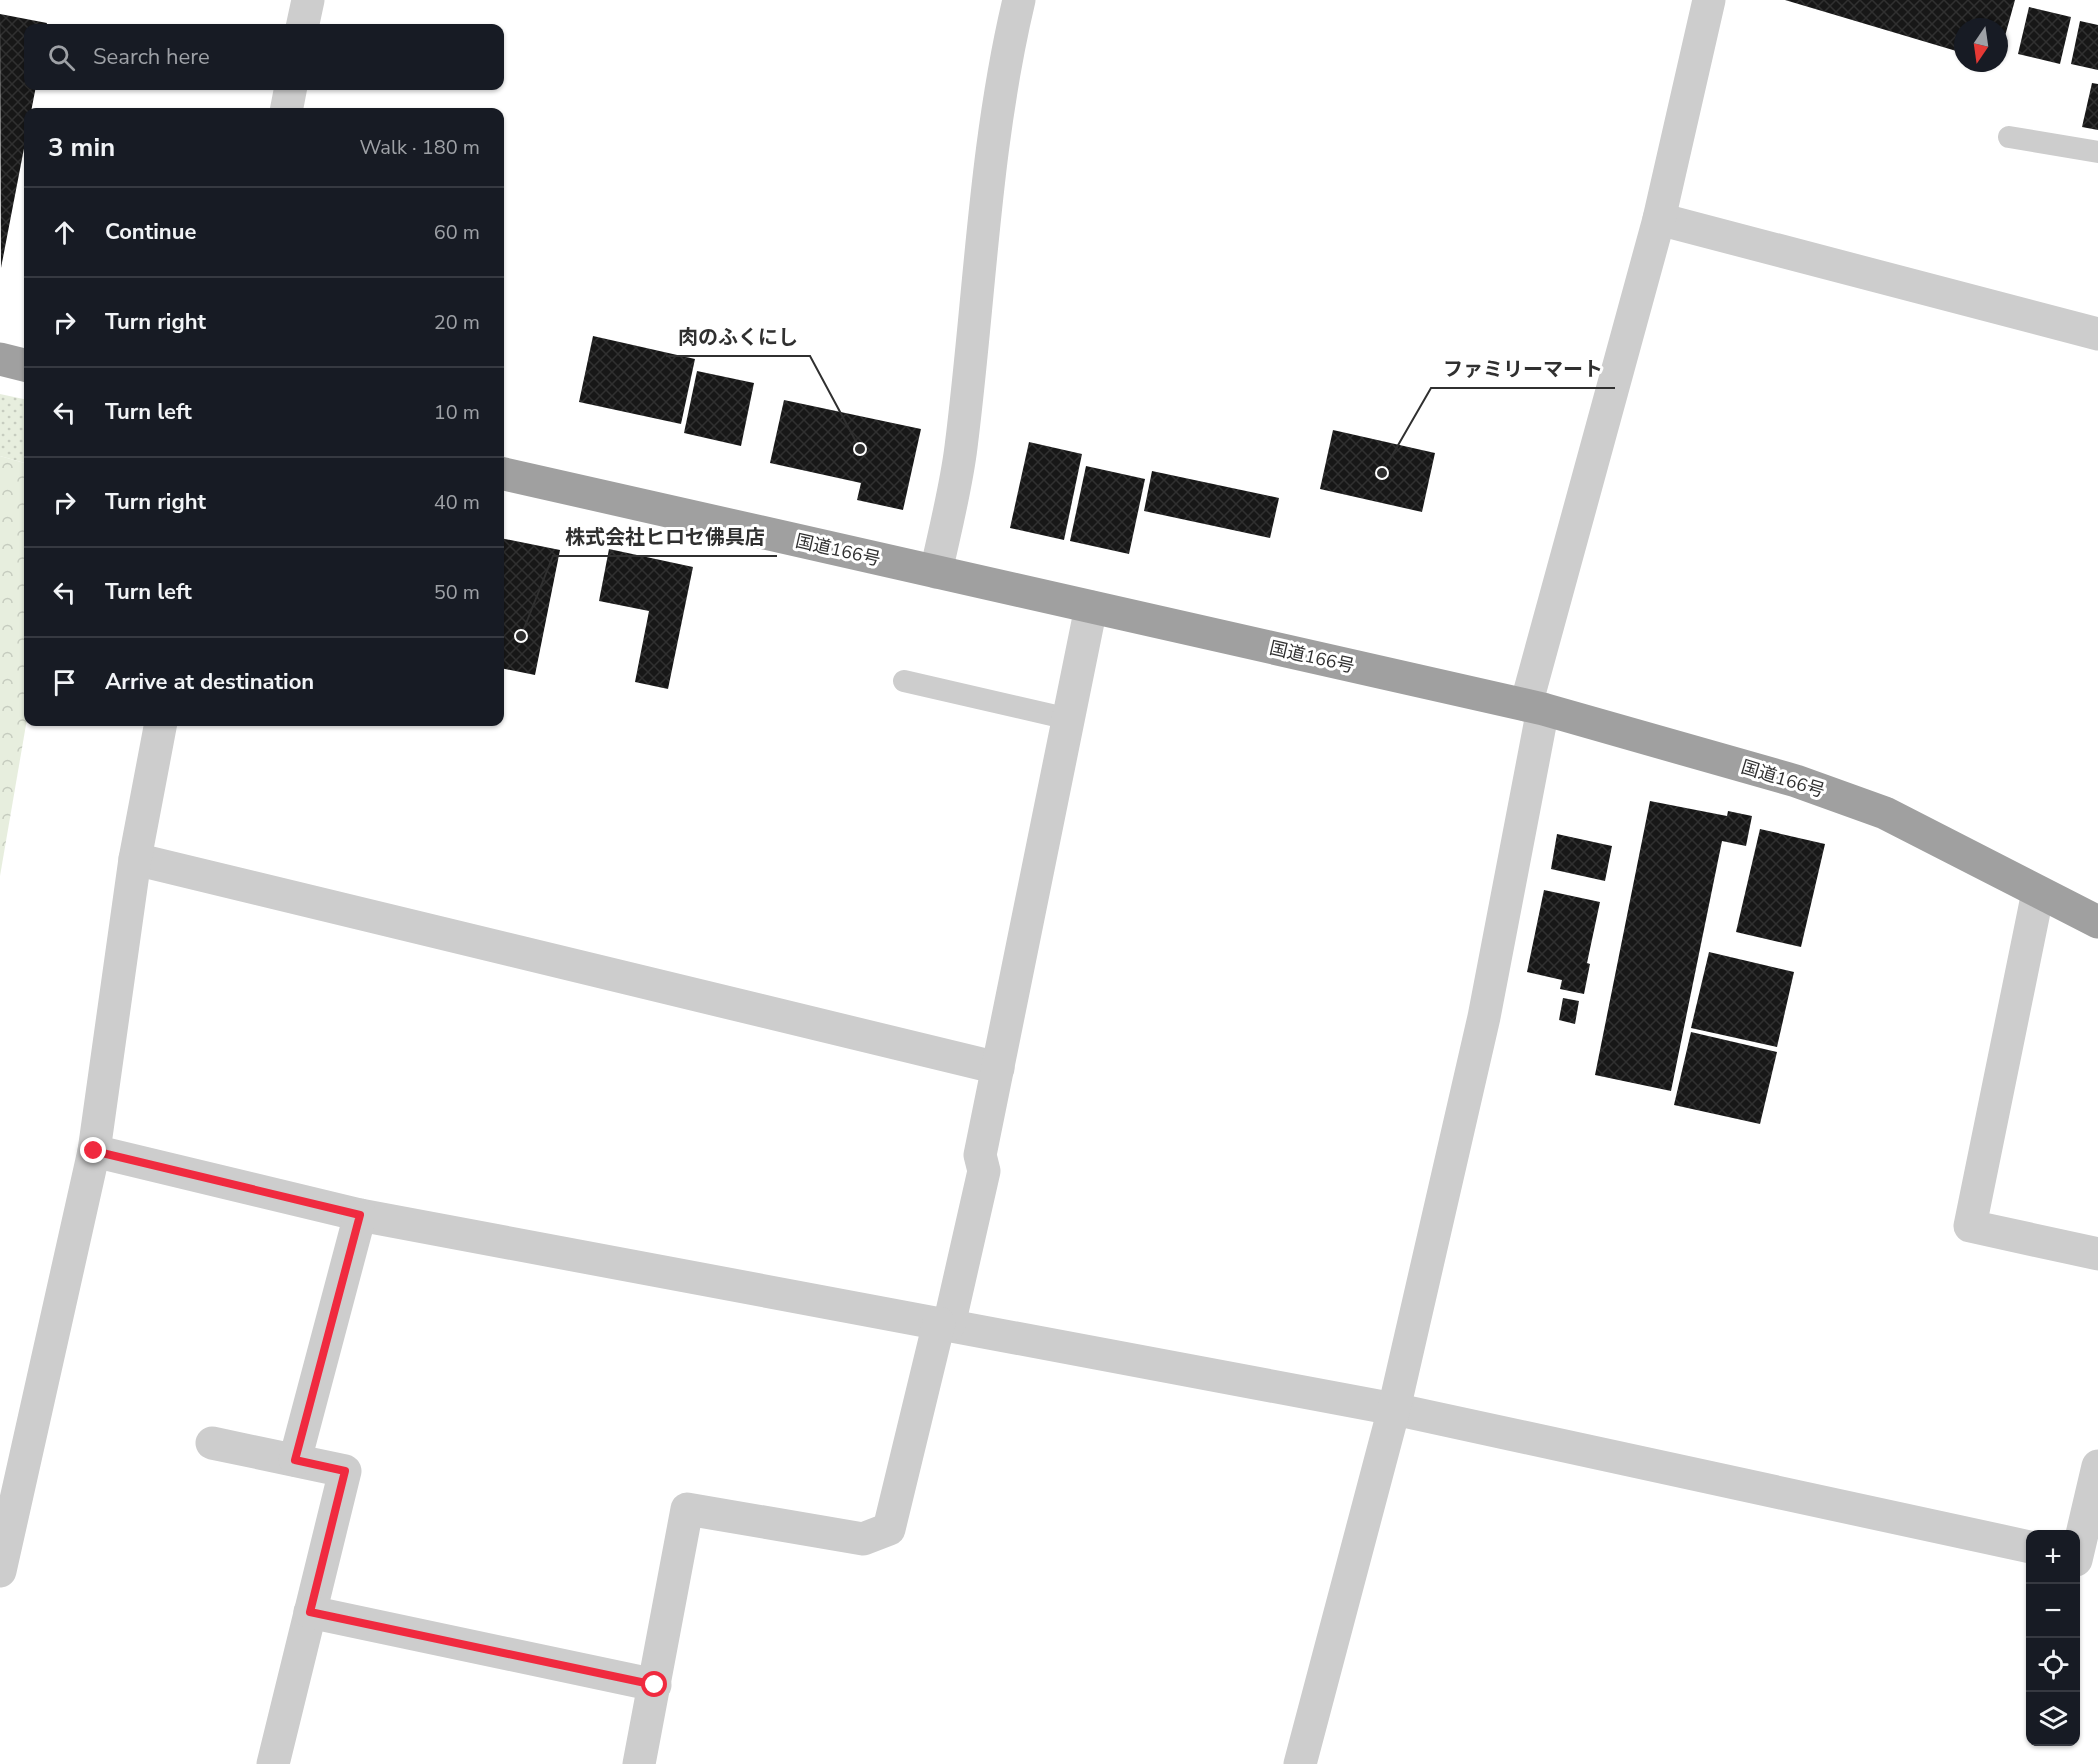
<!DOCTYPE html>
<meta charset="utf-8">
<style>
:root{--surface:#171b24;--page:#242831;--text:#f1f3f6;--muted:#9ea1a6;--line:#363941}
body{margin:0;font-family:"Nunito Sans","Noto Sans JP",sans-serif;background:var(--page);color:var(--text)}
.controls{position:absolute;right:18px;bottom:18px;display:grid;overflow:hidden;border-radius:12px;box-shadow:0 2px 4px #0004}
.controls button{width:54px;height:54px;display:grid;place-items:center;padding:0;border:0;border-bottom:2px solid var(--line);background:var(--surface);color:var(--text);font:30px sans-serif}
.compass{position:absolute;left:1954px;top:18px;width:54px;height:54px;border-radius:50%;background:var(--surface);box-shadow:0 2px 4px #0004;rotate:193deg}
.stop{position:absolute;width:18px;height:18px;margin:-14px;border:4px solid #f02a3f;border-radius:50%;background:#fff}
.stop.end{background:#f02a3f;border-color:#fff;box-shadow:0 2px 6px #0008}
.list{margin:0;padding:0;list-style:none}
h2{display:flex;justify-content:space-between;align-items:center;height:78px;margin:0;padding:0 24px;font-size:26px}
h2 small{font-size:20px;font-weight:400;color:var(--muted)}
.list li{display:grid;grid-template-columns:39px 1fr auto;gap:18px;align-items:center;box-sizing:border-box;height:90px;padding:0 24px;border-top:2px solid var(--line)}
.list b{display:block;font-size:22px;white-space:nowrap}
.list em{font-size:20px;font-style:normal;color:var(--muted)}
.icon{flex:none;width:33px;height:33px;fill:none;stroke:currentColor;stroke-width:2;stroke-linecap:round;stroke-linejoin:round}
.map{position:relative;flex:none;width:2098px;height:1764px;overflow:hidden}
.search{position:absolute;background:var(--surface);box-shadow:0 2px 4px #0004;left:24px;top:24px;width:480px;height:66px;display:flex;align-items:center;gap:15px;box-sizing:border-box;padding:0 21px;border-radius:12px;color:var(--muted);font-size:22px}
.panel{position:absolute;background:var(--surface);box-shadow:0 2px 4px #0004;left:24px;top:108px;width:480px;height:618px;border-radius:12px}
.map>svg:first-child{display:block}
</style>
<div class="map">
<svg width="2098" height="1764" viewBox="0 0 2098 1764">
<defs>
<pattern id="grass-dots" width="8" height="8" patternUnits="userSpaceOnUse" patternTransform="scale(1.5)"><rect width="8" height="8" fill="#e7eede"/><path d="M2 2h.1M6 6h.1" fill="none" stroke="#c6ccbf" stroke-width="1.8" stroke-linecap="round"/></pattern>
<pattern id="forest-crowns" width="20" height="18" patternUnits="userSpaceOnUse" patternTransform="scale(1.5)"><rect width="20" height="18" fill="#e7eede"/><path d="M2 6a3 3 0 1 1 6 0M12 15a3 3 0 1 1 6 0" fill="none" stroke="#c6ccbf"/></pattern>
<pattern id="building-cross-hatch" width="8" height="8" patternUnits="userSpaceOnUse" patternTransform="scale(1.5)"><rect width="8" height="8" fill="#171717"/><path d="M0 0l8 8M0 8l8-8" fill="none" stroke="#303030"/></pattern>
</defs>
<rect width="100%" height="100%" fill="#fff"/>
<!-- grass -->
<path fill="url(#grass-dots)" d="M0,394L28,400V464L0,456Z"/>
<!-- forest -->
<path fill="url(#forest-crowns)" d="M0,456L28,464V713L0,876Z"/>
<!-- building -->
<g fill="url(#building-cross-hatch)">
<path d="M1785,0H2015L2000,54L1999,27H1963V53Z"/>
<path d="M2029,7L2071,17L2060,64L2018,54Z"/>
<path d="M0,14L47,23L46,28H28V86H36L1,268Z"/>
<path d="M2080,21L2098,25V70L2071,64Z"/>
<path d="M2092,83L2098,84V130L2082,127Z"/>
<path d="M593,336L695,359L681,424L579,402Z"/>
<path d="M697,371L754,383L741,446L684,433Z"/>
<path d="M784,400L921,429L903,510L857,500L861,483L770,463Z"/>
<path d="M1333,430L1435,453L1422,512L1320,489Z"/>
<path d="M1029,442L1082,454L1064,540L1010,528Z"/>
<path d="M1086,466L1145,479L1129,554L1070,541Z"/>
<path d="M1152,471L1279,498L1270,538L1144,511Z"/>
<path d="M500,538L560,550L535,675L500,668Z"/>
<path d="M609,549L693,567L668,689L635,682L649,611L599,601Z"/>
<path d="M1650,801L1727,816L1728,811L1752,816L1746,846L1722,841L1671,1091L1595,1075Z"/>
<path d="M1760,829L1825,844L1801,947L1736,932Z"/>
<path d="M1557,834L1612,846L1605,881L1551,869Z"/>
<path d="M1544,890L1600,902L1587,963L1590,964L1584,994L1560,989L1562,980L1527,972Z"/>
<path d="M1709,952L1794,972L1777,1047L1691,1028Z"/>
<path d="M1563,998L1579,1001L1575,1024L1559,1020Z"/>
<path d="M1691,1032L1777,1052L1760,1124L1674,1105Z"/>
</g>
<g fill="none" stroke-linecap="round" stroke-linejoin="round">
<!-- service -->
<g stroke="#cdcdcd" stroke-width="22">
<path d="M2009,137L2098,152"/>
<path d="M904,681L1069,719"/>
</g>
<!-- minor -->
<g stroke="#cdcdcd" stroke-width="33">
<path d="M302,28L308,0"/>
<path d="M286,112L291,86"/>
<path d="M1659,219L2098,334"/>
<path d="M936,572C945,530 956,488 961,447C980,298 984,147 1019,0"/>
<path d="M135,859L998,1068"/>
<path d="M2038,892L1970,1226L2098,1254"/>
<path d="M94,1151L360,1215L1394,1409L2030,1547"/>
<path d="M949,1325L984,1171L980,1155L1091,607"/>
<path d="M212,1443L345,1471L273,1764"/>
<path d="M295,1460L360,1215"/>
<path d="M2076,1560L2098,1466"/>
<path d="M0,1571L94,1151L135,859L161,722"/>
<path d="M310,1612L655,1685"/>
<path d="M639,1764L687,1509L863,1539L889,1529L939,1323"/>
<path d="M1300,1764L1394,1409L1484,1017L1543,709"/>
</g>
<!-- tertiary -->
<path stroke="#cdcdcd" stroke-width="33" d="M1526,705L1659,219L1709,0"/>
<!-- trunk -->
<g stroke="#a0a0a0" stroke-width="33">
<path d="M0,359L28,366"/>
<path d="M500,473L1543,709L1796,781L1885,813L2098,922"/>
</g>
</g>
<g fill="none" stroke-linecap="round" stroke-linejoin="round">
<!-- route -->
<path stroke="#f02a3f" stroke-width="8" d="M94,1151L360,1215L295,1460L345,1471L310,1612L655,1685"/>
</g>
<g text-anchor="middle" stroke-width="6" stroke-linejoin="round" paint-order="stroke">
<!-- street labels -->
<g font-size="18" fill="#303030" stroke="#fff">
<text transform="translate(838 550) rotate(13)" y="6">国道166号</text>
<text transform="translate(1312 657) rotate(13)" y="6">国道166号</text>
<text transform="translate(1783 779) rotate(17)" y="6">国道166号</text>
</g>
</g>
<!-- callouts -->
<path fill="none" stroke="#303030" stroke-width="2" d="M860 449L810 356H666M1382 473L1431 388H1615M521 636L553 556H777"/>
<g fill="#303030" stroke="#fff" stroke-width="2">
<circle cx="860" cy="449" r="6"/>
<circle cx="1382" cy="473" r="6"/>
<circle cx="521" cy="636" r="6"/>
</g>
<g font-size="20" text-anchor="middle" font-weight="bold" fill="#303030" stroke="#fff" stroke-width="6" stroke-linejoin="round" paint-order="stroke">
<text x="738" y="344">肉のふくにし</text>
<text x="1523" y="376">ファミリーマート</text>
<text x="665" y="544">株式会社ヒロセ佛具店</text>
</g>
</svg>
<div class="controls">
<button>+</button>
<button>−</button>
<button><svg class="icon" aria-label="locate" viewBox="0 0 24 24"><circle cx="12" cy="12" r="6"/><path d="M12 2v4M12 18v4M2 12h4M18 12h4"/></svg></button>
<button><svg class="icon" aria-label="layers" viewBox="0 0 24 24"><path d="M12 4l9 5-9 5-9-5zM3 14l9 5 9-5"/></svg></button>
</div>
<svg class="compass" viewBox="-18 -18 36 36"><path d="M0-13l5 13h-10z" fill="#e53935"/><path d="M0 13l5-13h-10z" fill="#9ea1a6"/></svg>
<div class="stop" style="left:655px;top:1685px"></div>
<div class="stop end" style="left:94px;top:1151px"></div>
<div class="search"><svg class="icon" aria-label="search" viewBox="0 0 24 24"><circle cx="10" cy="10" r="6"/><path d="M15 15l6 6"/></svg>Search here</div>
<section class="panel">
<h2>3 min<small>Walk · 180 m</small></h2>
<ul class="list">
<li><svg class="icon" aria-label="ahead" viewBox="0 0 24 24"><path d="M12 20V5M6 11l6-6 6 6"/></svg><div><b>Continue</b></div><em>60 m</em></li>
<li><svg class="icon" aria-label="right" viewBox="0 0 24 24"><path d="M7 20v-9h11M14 6l5 5-5 5"/></svg><div><b>Turn right</b></div><em>20 m</em></li>
<li><svg class="icon" aria-label="left" viewBox="0 0 24 24"><path d="M17 20v-9H6M10 6l-5 5 5 5"/></svg><div><b>Turn left</b></div><em>10 m</em></li>
<li><svg class="icon" aria-label="right" viewBox="0 0 24 24"><path d="M7 20v-9h11M14 6l5 5-5 5"/></svg><div><b>Turn right</b></div><em>40 m</em></li>
<li><svg class="icon" aria-label="left" viewBox="0 0 24 24"><path d="M17 20v-9H6M10 6l-5 5 5 5"/></svg><div><b>Turn left</b></div><em>50 m</em></li>
<li><svg class="icon" aria-label="arrive" viewBox="0 0 24 24"><path d="M6 21V4h12l-3 4 3 4H6"/></svg><div><b>Arrive at destination</b></div></li>
</ul>
</section>
</div>
